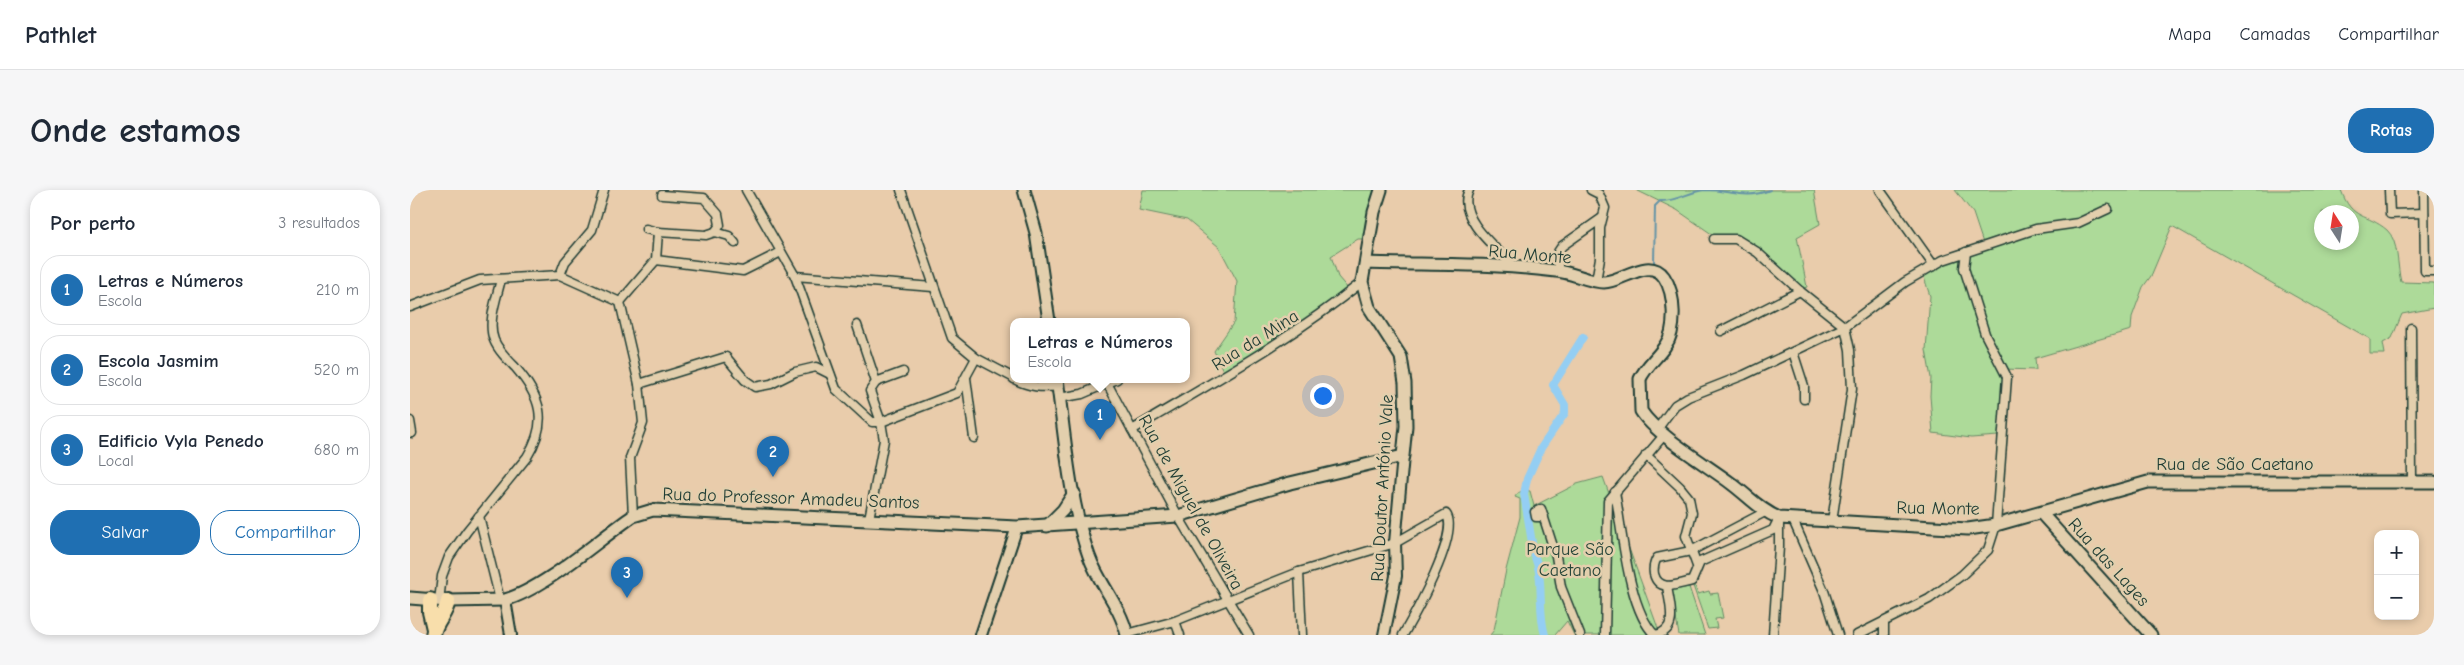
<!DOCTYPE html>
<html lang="pt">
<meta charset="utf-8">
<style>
:root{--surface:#fff;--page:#f6f6f7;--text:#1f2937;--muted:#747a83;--line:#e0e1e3;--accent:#1f6fb2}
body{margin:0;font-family:"Comic Neue",sans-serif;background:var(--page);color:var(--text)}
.controls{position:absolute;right:15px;bottom:15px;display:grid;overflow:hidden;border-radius:10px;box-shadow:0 2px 8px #0003}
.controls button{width:45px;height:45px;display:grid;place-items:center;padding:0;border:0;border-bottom:1px solid var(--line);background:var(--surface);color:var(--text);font:25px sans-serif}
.compass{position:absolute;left:1904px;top:15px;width:45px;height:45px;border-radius:50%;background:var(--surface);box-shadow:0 2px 8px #0003;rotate:348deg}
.you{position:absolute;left:912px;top:205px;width:18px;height:18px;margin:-12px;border:4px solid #fff;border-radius:50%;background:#1a73e8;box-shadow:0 0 0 8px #1a73e833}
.badge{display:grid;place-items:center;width:32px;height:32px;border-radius:50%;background:var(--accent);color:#fff;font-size:16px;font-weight:700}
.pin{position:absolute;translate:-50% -41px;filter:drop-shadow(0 1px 2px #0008)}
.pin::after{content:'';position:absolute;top:26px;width:18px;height:15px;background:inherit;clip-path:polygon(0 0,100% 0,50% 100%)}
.popup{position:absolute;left:600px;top:128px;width:180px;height:65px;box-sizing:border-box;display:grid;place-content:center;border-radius:10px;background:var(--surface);filter:drop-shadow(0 1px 4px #0005);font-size:16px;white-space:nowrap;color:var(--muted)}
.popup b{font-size:19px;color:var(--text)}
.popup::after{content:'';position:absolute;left:50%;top:100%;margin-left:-10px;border:10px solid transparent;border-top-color:var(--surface)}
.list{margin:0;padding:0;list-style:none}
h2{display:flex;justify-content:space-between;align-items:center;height:65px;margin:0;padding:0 20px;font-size:21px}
h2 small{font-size:16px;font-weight:400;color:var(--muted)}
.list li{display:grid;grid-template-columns:32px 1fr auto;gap:15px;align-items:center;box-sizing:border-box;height:70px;margin:0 10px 10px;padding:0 10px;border:1px solid var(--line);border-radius:20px}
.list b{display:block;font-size:19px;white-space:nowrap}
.list p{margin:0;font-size:16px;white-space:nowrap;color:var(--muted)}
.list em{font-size:16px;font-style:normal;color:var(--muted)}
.actions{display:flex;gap:10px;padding:15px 20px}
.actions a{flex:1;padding:11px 0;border:1px solid var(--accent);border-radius:20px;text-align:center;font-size:18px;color:var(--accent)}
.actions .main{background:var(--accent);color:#fff}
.map{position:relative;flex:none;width:2024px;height:445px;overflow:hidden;border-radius:20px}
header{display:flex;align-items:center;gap:30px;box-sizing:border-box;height:70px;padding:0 25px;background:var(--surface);border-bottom:1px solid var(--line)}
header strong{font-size:24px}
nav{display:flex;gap:28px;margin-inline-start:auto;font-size:18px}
.intro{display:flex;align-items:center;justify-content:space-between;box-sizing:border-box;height:120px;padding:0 30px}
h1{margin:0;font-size:35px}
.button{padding:12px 22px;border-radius:20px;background:var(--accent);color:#fff;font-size:18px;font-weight:700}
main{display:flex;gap:30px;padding:0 30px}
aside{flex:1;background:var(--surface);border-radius:20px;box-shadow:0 2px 8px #0003}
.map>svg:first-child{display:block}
</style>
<header>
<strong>Pathlet</strong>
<nav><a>Mapa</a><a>Camadas</a><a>Compartilhar</a></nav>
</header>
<div class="intro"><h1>Onde estamos</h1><a class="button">Rotas</a></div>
<main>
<aside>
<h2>Por perto<small>3 resultados</small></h2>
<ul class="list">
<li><span class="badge">1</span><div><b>Letras e Números</b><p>Escola</p></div><em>210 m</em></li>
<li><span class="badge">2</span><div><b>Escola Jasmim</b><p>Escola</p></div><em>520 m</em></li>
<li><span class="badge">3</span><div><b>Edificio Vyla Penedo</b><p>Local</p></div><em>680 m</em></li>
</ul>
<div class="actions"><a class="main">Salvar</a><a>Compartilhar</a></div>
</aside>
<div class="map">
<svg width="2024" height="445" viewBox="0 0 2024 445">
<rect width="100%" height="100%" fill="#e9ccab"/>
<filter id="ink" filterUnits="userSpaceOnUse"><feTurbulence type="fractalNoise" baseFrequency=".02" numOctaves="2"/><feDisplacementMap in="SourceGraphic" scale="10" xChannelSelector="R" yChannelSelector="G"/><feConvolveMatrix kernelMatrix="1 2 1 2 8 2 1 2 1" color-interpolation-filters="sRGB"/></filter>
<g filter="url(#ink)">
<!-- green -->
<g fill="#adda99" stroke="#668c66" fill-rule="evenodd">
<path d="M733,0H965L953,49H948L921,66L928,87L939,100L815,185L804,161L824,132L827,91L809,57L777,30L729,20Z"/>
<path d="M1226,0H1404L1410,34L1387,47L1397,97L1391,99L1367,75L1340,54L1306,47L1267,20Z"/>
<path d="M1545,0H1931C1942,31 1957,23 1977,40C1989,51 1987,77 1991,92L2024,93V118L1992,124L1982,148L1973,153L1975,164H1960V149L1762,36L1741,86L1733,97L1722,127L1721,140L1625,168L1626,180L1594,179L1588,246L1561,248L1523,243L1520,206L1521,188L1516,160L1520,106L1513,84L1573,53L1563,23ZM1912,22H1942V52H1912Z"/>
<path d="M1193,287L1249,441L1247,445H1164L1157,431L1145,445H1080L1084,440L1096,380L1110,327V309L1105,307C1108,301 1114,300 1120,301L1124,316L1167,294Z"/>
<path d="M1283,396H1285L1288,404L1299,401L1300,404L1308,403L1313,428L1305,429L1307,438L1298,439Z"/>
<path d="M1279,397L1295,445H1269L1261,401Z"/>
</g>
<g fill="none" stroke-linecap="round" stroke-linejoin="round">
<!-- stream -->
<path stroke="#6594a7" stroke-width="2" d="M1244,73L1245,16L1250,11C1266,12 1280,1 1295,0C1322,0 1334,10 1360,0"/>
<!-- canal -->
<path stroke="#94cef3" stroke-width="8" d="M1135,445C1127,419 1135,389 1124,365L1114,304L1117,289L1131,258L1155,223V215L1143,195L1173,147"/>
<defs>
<g id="minor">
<path d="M336,0L385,86L426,199L462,232H471L547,203L566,168"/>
<path d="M491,0L542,148L566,168L604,188"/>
<path d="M1059,0C1045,27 1088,60 1105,77"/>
<path d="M1181,0L1189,4L1195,18L1190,38V68L1186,91"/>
<path d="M1470,0L1524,76"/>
<path d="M1979,0L1980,24L2014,23"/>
<path d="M2014,0L2015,81H2024"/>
<path d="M252,5L294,8L308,24L310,35L305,42"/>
<path d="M236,39L248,42L296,45L305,42L319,46L325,53"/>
<path d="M1304,49H1326L1347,62L1390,101L1435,137L1440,160L1442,199L1422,331"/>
<path d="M246,70L333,81L371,62"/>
<path d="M246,70L248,42"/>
<path d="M1148,81V62L1152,56L1192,28"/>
<path d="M150,85L155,72L182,40L194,0"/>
<path d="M385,86L523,97"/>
<path d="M210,112L229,194L233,233L220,268L223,326"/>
<path d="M210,112L246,70"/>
<path d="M0,117L70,90L150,85L210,112"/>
<path d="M447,135L466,192L460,201L471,232L474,250L459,329"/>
<path d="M2001,138L2002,291"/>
<path d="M1311,141L1390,101"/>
<path d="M1383,162L1394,196V209"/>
<path d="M556,188L564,248"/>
<path d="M604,189C619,197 632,198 648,196"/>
<path d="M466,192L493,182"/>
<path d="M697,193L768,326L839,445"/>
<path d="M229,194L316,167L335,190L345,197L361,194L385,182L406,177L420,184"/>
<path d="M649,208L672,204L707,189"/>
<path d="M0,231L2,243"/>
<path d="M1248,238L1265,215L1278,207L1334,185L1435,137L1495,92L1533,70L1626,39L1668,33L1698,19"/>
<path d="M722,240C801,193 880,150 952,92"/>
<path d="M1236,265L1270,297L1279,308L1282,323L1276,346L1287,376"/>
<path d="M1205,302C1212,339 1218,420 1245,445C1270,441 1259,413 1257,396"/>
<path d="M1355,322L1281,361L1247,368C1244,373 1243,378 1244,384C1249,403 1268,394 1282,391L1290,372L1363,340L1369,328"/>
<path d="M69,326L90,410"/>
<path d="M1134,327H1126L1125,322L1131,319L1146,366L1151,397L1170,445"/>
<path d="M1383,330L1414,401L1428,445"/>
<path d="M889,382L892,445"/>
<path d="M29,411L32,386L39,367L57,341L117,267C139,231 131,207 105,177C97,169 88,160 84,150C77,132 87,107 91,89"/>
<path d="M765,431L770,445"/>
<path d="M717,444L765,431L889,382L985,353L1036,324C1051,342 1004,426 993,445"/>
<path d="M1195,445L1198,311L1255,244"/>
<path d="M1363,445L1369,357V330"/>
<path d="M1447,445L1519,409L1552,385L1578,360L1586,335L1597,187L1575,144L1554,78L1556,62"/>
<path d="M1474,445V432"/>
</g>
<g id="tertiary">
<path d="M95,410L101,445"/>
<path d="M571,445L607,337"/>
<path d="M974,445L986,386L985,353L993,266"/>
</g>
<g id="secondary">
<path d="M614,0L626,43L639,131"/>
<path d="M956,73C1019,75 1084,73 1146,81C1162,82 1178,92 1194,92C1212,92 1239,66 1254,87C1265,103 1267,140 1255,156C1247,168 1236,176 1230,189L1231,221C1246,245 1297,275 1322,294C1338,306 1350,320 1369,328L1558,339L1586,335L1738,292H2024"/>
<path d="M647,189C655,247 659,310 679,366C689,394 710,415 717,445"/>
<path d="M1631,323L1741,445"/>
<path d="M637,336L653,320L664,303"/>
<path d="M0,408L38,411L95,410C134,399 188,350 223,326L243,320L607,337L768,326L880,293L993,266L996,236L995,193L991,167L959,117L952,92L964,22L971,0"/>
</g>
<g id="motorway">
<path d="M20,410V422L24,439"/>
<path d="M23,445C25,432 36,424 38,411"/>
</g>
</defs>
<!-- minor casing -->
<use href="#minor" stroke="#1f3d34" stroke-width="11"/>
<!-- tertiary casing -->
<use href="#tertiary" stroke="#1f3d34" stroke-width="14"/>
<!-- secondary casing -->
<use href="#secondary" stroke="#1f3d34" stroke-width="15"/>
<!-- motorway casing -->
<use href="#motorway" stroke="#1f3d34" stroke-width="18"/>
<!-- minor -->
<use href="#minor" stroke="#e3cfad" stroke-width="8"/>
<!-- tertiary -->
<use href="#tertiary" stroke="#e3cfad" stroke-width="10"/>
<!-- secondary -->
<use href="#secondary" stroke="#e3cfad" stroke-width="11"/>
<!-- motorway -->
<use href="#motorway" stroke="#f8deab" stroke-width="14"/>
</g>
</g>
<g text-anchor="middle" stroke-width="5" stroke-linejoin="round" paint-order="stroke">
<!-- street labels -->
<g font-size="18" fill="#1f3d34" stroke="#e3cfad">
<text transform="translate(1120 64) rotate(5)" y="6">Rua Monte</text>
<text transform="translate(845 150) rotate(-32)" y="6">Rua da Mina</text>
<text x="1825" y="280">Rua de São Caetano</text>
<text transform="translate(972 298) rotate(-87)" y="6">Rua Doutor António Vale</text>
<text transform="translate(381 308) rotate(2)" y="6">Rua do Professor Amadeu Santos</text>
<text transform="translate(781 312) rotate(61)" y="6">Rua de Miguel de Oliveira</text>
<text transform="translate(1528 318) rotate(1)" y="6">Rua Monte</text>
<text transform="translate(1699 372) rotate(48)" y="6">Rua das Lages</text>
</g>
<!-- park labels -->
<g font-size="18" fill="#264539" stroke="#e3cfad">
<text x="1160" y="365">Parque São<tspan x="1160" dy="21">Caetano</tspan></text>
</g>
</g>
</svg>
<div class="controls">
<button>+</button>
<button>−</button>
</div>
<svg class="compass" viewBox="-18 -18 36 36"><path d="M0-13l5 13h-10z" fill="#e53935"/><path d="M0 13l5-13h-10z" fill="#747a83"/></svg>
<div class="you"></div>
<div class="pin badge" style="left:690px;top:250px">1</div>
<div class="popup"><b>Letras e Números</b>Escola</div>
<div class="pin badge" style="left:363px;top:287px">2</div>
<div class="pin badge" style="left:217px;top:408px">3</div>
</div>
</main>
